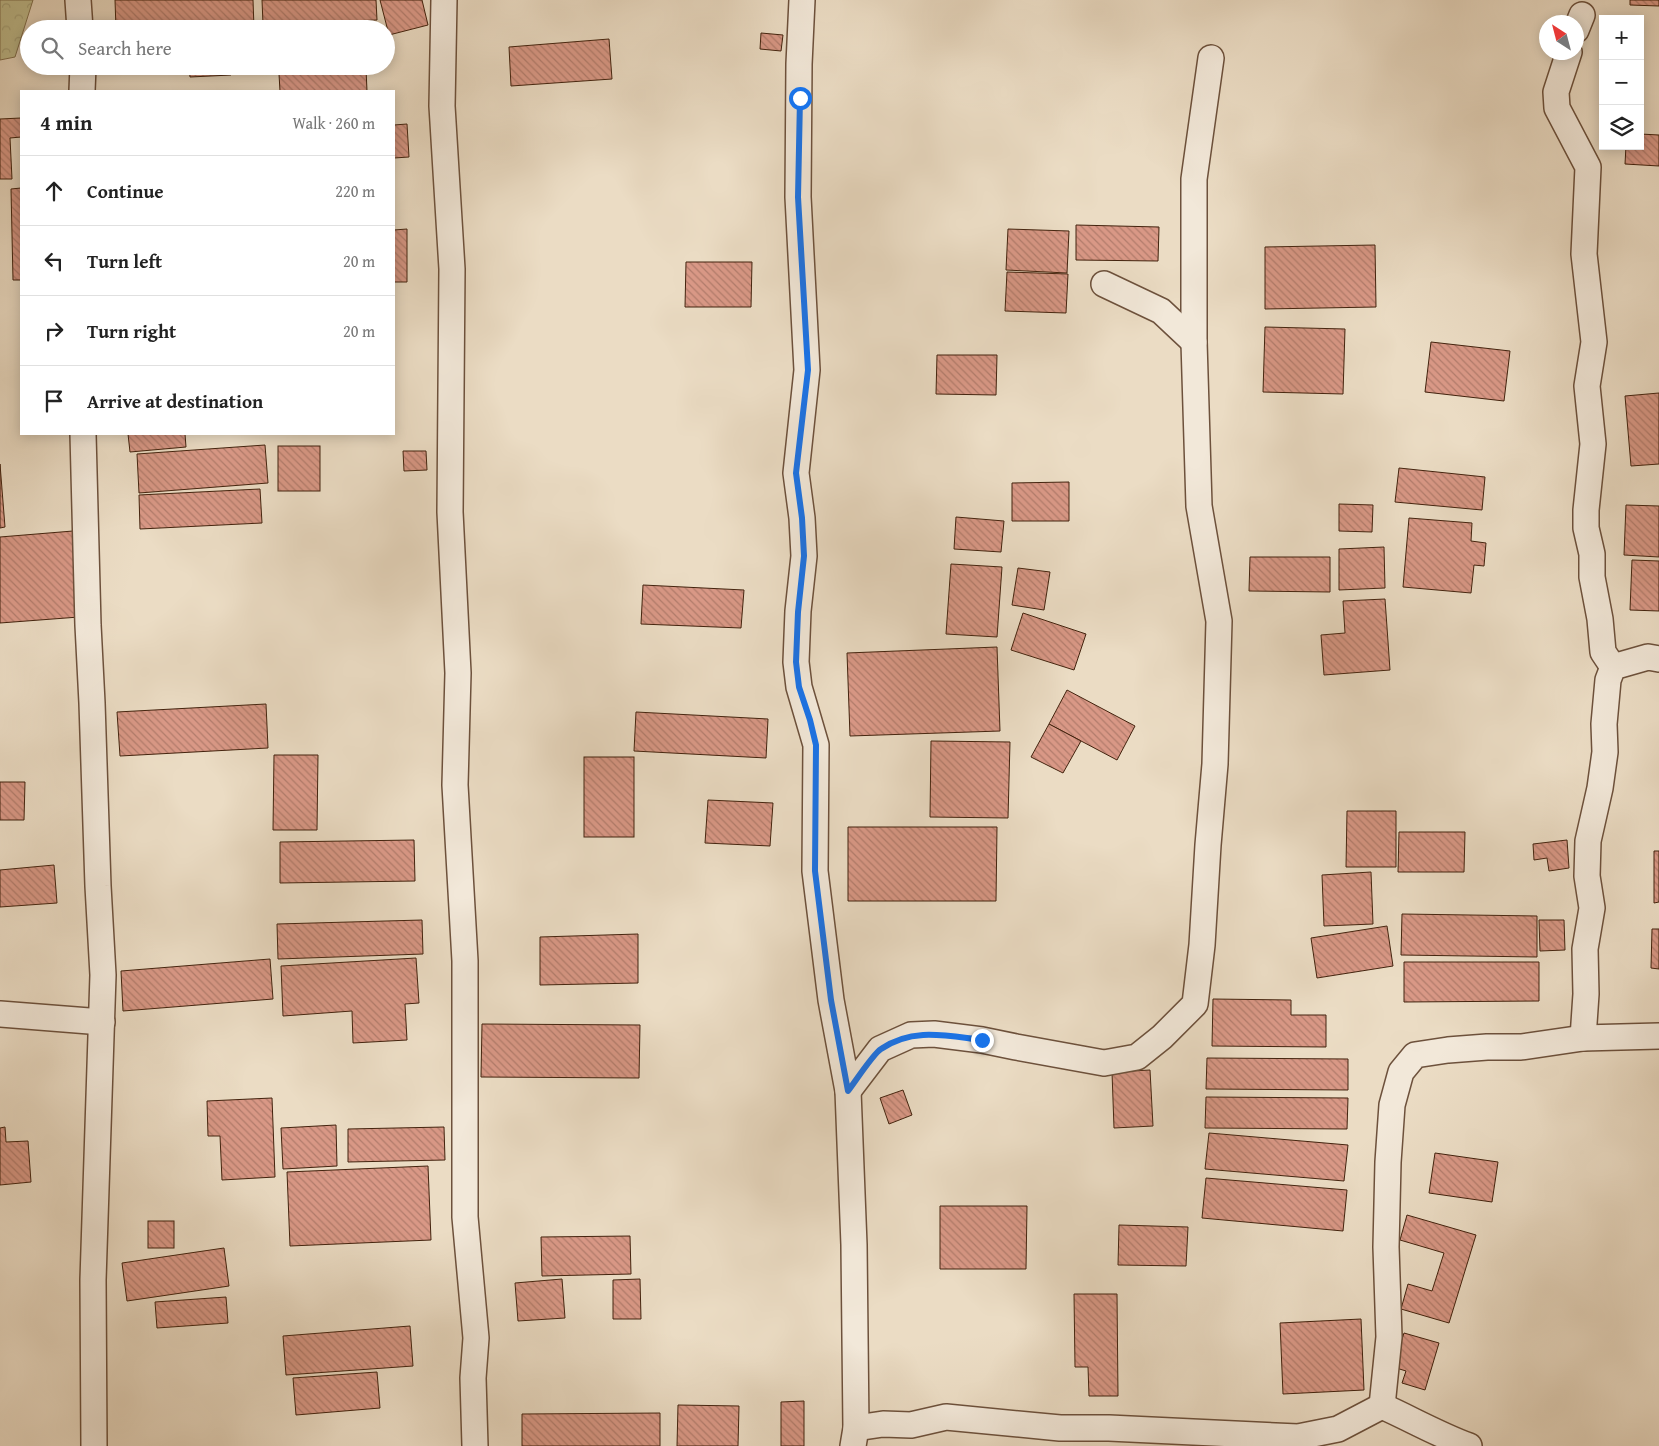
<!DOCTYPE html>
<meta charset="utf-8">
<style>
:root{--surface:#fff;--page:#f6f6f6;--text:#222;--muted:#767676;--line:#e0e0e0}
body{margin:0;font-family:"Gentium Book Plus",serif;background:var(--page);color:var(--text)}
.controls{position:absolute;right:15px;top:15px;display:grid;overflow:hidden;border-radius:0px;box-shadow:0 2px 12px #0003}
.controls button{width:45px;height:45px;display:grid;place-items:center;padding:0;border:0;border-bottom:1px solid var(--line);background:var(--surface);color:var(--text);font:25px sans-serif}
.compass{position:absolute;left:1539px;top:15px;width:45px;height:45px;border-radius:50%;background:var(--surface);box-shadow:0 2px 12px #0003;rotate:324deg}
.stop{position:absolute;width:15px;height:15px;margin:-11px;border:4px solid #1a73e8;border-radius:50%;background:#fff}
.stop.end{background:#1a73e8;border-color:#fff;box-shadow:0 1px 5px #0008}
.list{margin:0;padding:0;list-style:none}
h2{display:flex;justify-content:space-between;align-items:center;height:65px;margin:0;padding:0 20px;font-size:21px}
h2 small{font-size:16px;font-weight:400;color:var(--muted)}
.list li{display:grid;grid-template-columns:32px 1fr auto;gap:15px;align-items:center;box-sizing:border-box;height:70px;padding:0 20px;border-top:1px solid var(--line)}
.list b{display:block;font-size:19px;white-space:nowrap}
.list em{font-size:16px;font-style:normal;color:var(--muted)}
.icon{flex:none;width:28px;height:28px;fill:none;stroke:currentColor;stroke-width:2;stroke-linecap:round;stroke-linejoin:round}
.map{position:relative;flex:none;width:1659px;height:1446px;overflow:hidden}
.search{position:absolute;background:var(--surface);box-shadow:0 2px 12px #0003;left:20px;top:20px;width:375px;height:55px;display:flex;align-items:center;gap:12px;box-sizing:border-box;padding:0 18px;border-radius:28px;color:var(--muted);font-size:19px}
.panel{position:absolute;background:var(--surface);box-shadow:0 2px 12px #0003;left:20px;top:90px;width:375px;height:345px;border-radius:0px}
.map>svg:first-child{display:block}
</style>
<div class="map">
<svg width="1659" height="1446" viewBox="0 0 1659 1446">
<defs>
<pattern id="forest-crowns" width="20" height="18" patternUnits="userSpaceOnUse" patternTransform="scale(1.25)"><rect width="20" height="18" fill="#c0be8f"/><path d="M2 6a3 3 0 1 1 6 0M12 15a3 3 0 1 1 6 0" fill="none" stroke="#a6a37a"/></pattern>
<pattern id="building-back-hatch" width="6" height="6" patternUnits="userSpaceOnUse" patternTransform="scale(1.25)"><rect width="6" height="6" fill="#d99886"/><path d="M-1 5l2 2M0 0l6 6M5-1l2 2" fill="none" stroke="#b27c6c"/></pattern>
</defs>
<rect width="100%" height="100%" fill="#ebdcc4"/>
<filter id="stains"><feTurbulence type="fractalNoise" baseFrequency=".004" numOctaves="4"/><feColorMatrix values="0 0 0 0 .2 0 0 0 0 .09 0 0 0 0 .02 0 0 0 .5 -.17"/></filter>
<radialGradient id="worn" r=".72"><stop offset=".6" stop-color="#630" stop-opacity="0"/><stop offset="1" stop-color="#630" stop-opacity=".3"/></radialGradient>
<!-- forest -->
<path fill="url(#forest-crowns)" stroke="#82704e" d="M0,0H33L15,57L0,60Z"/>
<!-- building -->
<g fill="url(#building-back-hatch)" stroke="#43230e">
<path d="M115,0H253L254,28L116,29Z"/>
<path d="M262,0H376L377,20L263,24Z"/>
<path d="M380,0H422L428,25L389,35Z"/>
<path d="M1630,0H1659V6L1630,5Z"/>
<path d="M761,33L783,35L781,51L760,49Z"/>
<path d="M609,39L612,79L511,86L509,47Z"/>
<path d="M189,66H231V75L190,77Z"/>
<path d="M366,69L367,91H280L279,74Z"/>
<path d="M21,118V137L10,138L12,179H0V119Z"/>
<path d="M407,124L409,157L394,158V125Z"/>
<path d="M1640,134L1659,135V166L1625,164L1626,146H1640Z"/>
<path d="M21,188V280H13L11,189Z"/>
<path d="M1076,225L1159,227L1158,261L1076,260Z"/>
<path d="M407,229V282H394V230Z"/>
<path d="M1008,229L1069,231L1067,273L1006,270Z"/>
<path d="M1375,245L1376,307L1265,309V247Z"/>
<path d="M686,262H752L751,307H685Z"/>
<path d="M1007,272L1068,274L1066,313L1005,311Z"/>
<path d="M1265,327L1345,329L1343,394L1263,392Z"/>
<path d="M1431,342L1510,351L1504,401L1425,392Z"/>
<path d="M937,355H997L996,395L936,394Z"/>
<path d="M1659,393V464L1631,466L1625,396Z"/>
<path d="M128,434H185L186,447L130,452Z"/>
<path d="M265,445L268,483L139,493L137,454Z"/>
<rect x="278" y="446" width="42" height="45"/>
<path d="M403,451H426L427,470L404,471Z"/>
<path d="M0,464L5,527L0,528Z"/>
<path d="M1399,468L1485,477L1482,510L1395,502Z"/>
<path d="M1069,482V521H1012V483Z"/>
<path d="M260,489L262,523L140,529L139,495Z"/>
<path d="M1339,504L1373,505L1372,532L1339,531Z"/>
<path d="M1626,505L1659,506V557L1624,555Z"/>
<path d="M956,517L1004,521L1001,552L954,549Z"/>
<path d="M1409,518L1472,523L1471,541L1486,543L1484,566L1474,565L1471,593L1403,587Z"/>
<path d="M73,531L79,617L0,623V537Z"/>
<path d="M1384,547L1385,588L1339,590V549Z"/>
<path d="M1250,557H1330V592L1249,591Z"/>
<path d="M1632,560L1659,561V611L1630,610Z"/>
<path d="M951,564L1002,567L997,637L946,634Z"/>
<path d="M1018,568L1050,572L1044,610L1012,605Z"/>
<path d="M643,585L744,590L741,628L641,624Z"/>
<path d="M1385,599L1390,670L1324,675L1321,635L1345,633L1343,601Z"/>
<path d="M1023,613L1086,634L1074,670L1011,650Z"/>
<path d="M997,647L1000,731L850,736L847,653Z"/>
<path d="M1067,690L1135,726L1117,760L1049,724Z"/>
<path d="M266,704L268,748L120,756L117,712Z"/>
<path d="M636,712L768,719L766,758L634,751Z"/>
<path d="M1049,724L1081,741L1063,773L1031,757Z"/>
<path d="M931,741L1010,742L1008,818L930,817Z"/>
<path d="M274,755H318L317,830H273Z"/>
<rect x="584" y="757" width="50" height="80"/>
<path d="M0,782H25L24,820H0Z"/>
<path d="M708,800L773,803L770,846L705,843Z"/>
<path d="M1347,811H1396V867H1346Z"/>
<path d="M848,827H997L996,901H848Z"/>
<path d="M1399,832H1465L1464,872H1398Z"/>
<path d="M414,840L415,881L280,883V842Z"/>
<path d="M1567,840L1569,868L1549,871L1547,858L1534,860L1533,844Z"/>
<path d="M1654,851H1659V902L1654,903Z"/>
<path d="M54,865L57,903L0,907V870Z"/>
<path d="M1371,872L1373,924L1324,926L1322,875Z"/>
<path d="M1402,914L1537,916V957L1401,955Z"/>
<path d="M422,920L423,954L278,959L277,924Z"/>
<path d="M1539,920H1564L1565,950L1540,951Z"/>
<path d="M1387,926L1393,966L1317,978L1311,938Z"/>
<path d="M1652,929H1659V969L1651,968Z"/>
<path d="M638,934V983L540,985V937Z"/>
<path d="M416,958L419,1003L405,1004L407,1040L353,1043L352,1011L283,1016L281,966Z"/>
<path d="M270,959L273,999L123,1011L121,971Z"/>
<path d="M1404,962H1539V1001L1404,1002Z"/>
<path d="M1213,999L1291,1000V1015H1326V1047L1212,1046Z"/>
<path d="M482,1024L640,1025L639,1078L481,1077Z"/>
<path d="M1207,1058L1348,1059V1090L1206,1089Z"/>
<path d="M1150,1070L1153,1126L1114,1128L1112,1072Z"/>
<path d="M903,1090L912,1115L889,1124L880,1098Z"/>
<path d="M1206,1097L1348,1098L1347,1129L1205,1128Z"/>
<path d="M272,1098L275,1177L222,1180L220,1136H208L207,1101Z"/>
<path d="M336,1125L337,1166L283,1169L281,1128Z"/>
<path d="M5,1127L6,1142L28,1141L31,1182L0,1185V1128Z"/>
<path d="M444,1127L445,1160L348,1162V1129Z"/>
<path d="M1209,1133L1348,1145L1344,1181L1205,1169Z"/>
<path d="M1435,1153L1498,1162L1492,1202L1429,1193Z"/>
<path d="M428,1166L431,1240L290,1246L287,1172Z"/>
<path d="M1206,1178L1347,1190L1343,1231L1202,1218Z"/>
<path d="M940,1206H1027L1026,1269H940Z"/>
<path d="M1407,1215L1476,1235L1449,1323L1401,1309L1408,1284L1432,1291L1444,1253L1400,1240Z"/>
<rect x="148" y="1221" width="26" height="27"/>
<path d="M1119,1225L1188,1227L1186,1266L1118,1265Z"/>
<path d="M630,1236L631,1274L542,1276L541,1237Z"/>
<path d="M224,1248L229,1286L127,1301L122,1263Z"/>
<path d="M562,1279L565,1318L518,1321L515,1283Z"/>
<path d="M640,1279L641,1319H613V1280Z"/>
<path d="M1074,1294H1117L1118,1396H1089L1088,1367H1075Z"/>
<path d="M226,1297L228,1323L157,1328L155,1302Z"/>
<path d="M1361,1319L1364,1390L1283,1394L1280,1323Z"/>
<path d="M410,1326L413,1366L286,1375L283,1336Z"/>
<path d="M1404,1333L1439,1343L1425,1390L1402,1383L1406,1371L1393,1367Z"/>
<path d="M377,1372L380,1408L296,1415L293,1378Z"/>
<path d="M804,1401V1446H781V1402Z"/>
<path d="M678,1405L739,1406L738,1446H677Z"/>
<path d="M660,1413V1446H522V1414Z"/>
</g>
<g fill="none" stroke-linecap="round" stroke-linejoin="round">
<defs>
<g id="minor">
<path d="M78,0L80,29"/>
<path d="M444,0L442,106L452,269L450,512L458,673L455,785L465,961V1217L476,1338L473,1378L475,1446"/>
<path d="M802,0L799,64L798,197L807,370L796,473L802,518L804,556L798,611L796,662L799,687L816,745L815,871L831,1000L848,1091L854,1245L856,1428L853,1446"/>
<path d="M1576,30L1582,15"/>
<path d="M1569,52L1556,92L1557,108L1588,167L1584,254L1594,342L1587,386L1593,444L1586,510V528L1592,554V577L1600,619L1603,652L1613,667"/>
<path d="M82,91L83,66"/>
<path d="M1104,284L1161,311L1194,342"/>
<path d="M83,434L88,625L92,703L98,886L103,975L93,1280L94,1446"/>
<path d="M0,1014L102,1022"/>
<path d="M1583,1038L1586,994L1585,949L1592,908L1587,876L1588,841L1600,788L1605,752L1604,724L1608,680L1613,667L1648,657L1659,659"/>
<path d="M848,1091L880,1049L911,1035L934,1034L982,1040L1016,1047L1104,1063L1137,1057L1162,1037L1195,1004L1202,945L1208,845L1215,764L1219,621L1199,506L1194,342V179L1211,58"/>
<path d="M1382,1406L1389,1337L1386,1247L1388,1162L1392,1105L1401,1072L1415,1055L1448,1050L1487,1047H1521L1583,1038L1659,1036"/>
<path d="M1382,1406C1411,1419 1439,1435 1469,1446"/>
<path d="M856,1428L883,1424L911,1425L946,1417L1060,1428H1109L1298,1437L1338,1429L1382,1406"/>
</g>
</defs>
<!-- minor casing -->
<use href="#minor" stroke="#6d513c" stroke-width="28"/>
<!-- minor -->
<use href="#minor" stroke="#f2e8d9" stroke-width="25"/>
</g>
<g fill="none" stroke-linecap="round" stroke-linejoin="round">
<!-- route -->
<path stroke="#1a73e8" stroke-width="6" d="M800,98L798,197L808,370L796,473L802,518L804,556L798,612L796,662L799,687L810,720L816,745L815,871L831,1000L848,1091C855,1082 873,1054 881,1049C913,1027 947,1036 982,1040"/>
</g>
<rect width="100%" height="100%" filter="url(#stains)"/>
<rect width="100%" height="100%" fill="url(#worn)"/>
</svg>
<div class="controls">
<button>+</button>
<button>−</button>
<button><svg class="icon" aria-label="layers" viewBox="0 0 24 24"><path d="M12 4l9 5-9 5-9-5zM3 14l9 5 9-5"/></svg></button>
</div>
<svg class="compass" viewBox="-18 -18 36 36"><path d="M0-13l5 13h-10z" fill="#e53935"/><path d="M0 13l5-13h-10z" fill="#767676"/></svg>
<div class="stop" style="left:800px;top:98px"></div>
<div class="stop end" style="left:982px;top:1040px"></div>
<div class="search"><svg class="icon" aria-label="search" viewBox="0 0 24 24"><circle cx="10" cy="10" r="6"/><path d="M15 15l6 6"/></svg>Search here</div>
<section class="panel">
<h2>4 min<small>Walk · 260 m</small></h2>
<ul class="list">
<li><svg class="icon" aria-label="ahead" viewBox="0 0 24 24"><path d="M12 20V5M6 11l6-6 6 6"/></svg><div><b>Continue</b></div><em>220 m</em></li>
<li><svg class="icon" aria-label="left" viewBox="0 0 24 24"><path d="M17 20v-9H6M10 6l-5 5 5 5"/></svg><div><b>Turn left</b></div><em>20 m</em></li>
<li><svg class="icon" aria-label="right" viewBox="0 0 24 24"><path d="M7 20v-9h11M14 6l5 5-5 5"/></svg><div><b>Turn right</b></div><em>20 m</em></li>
<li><svg class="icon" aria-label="arrive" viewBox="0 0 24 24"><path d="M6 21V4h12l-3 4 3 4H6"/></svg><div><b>Arrive at destination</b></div></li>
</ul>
</section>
</div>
